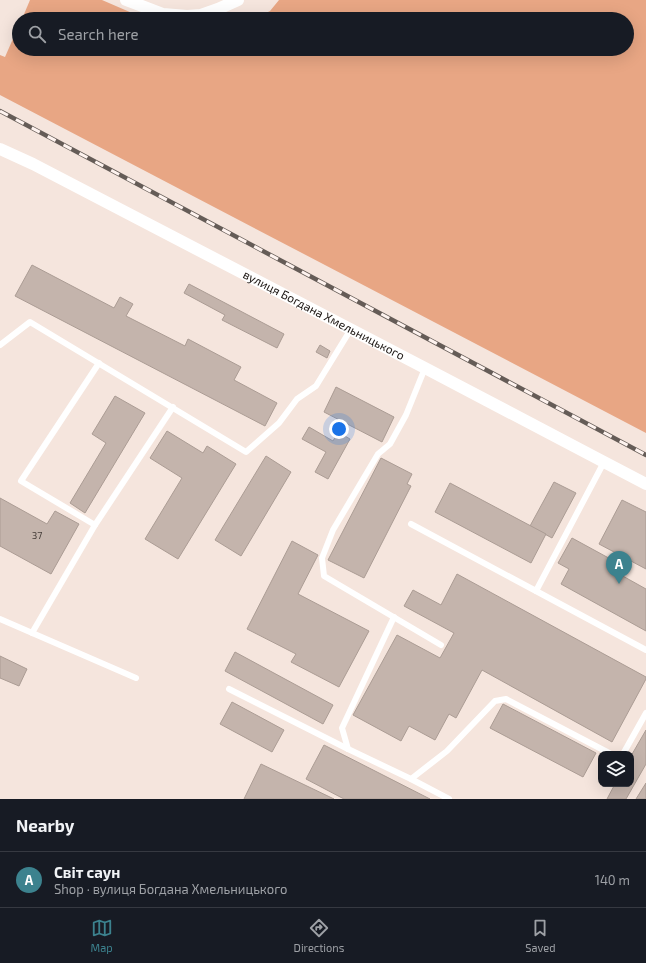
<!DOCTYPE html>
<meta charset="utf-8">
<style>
:root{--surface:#171b24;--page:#242831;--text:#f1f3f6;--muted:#9ea1a6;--line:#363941;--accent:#3c828e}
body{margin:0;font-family:"Exo 2",sans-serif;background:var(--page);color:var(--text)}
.controls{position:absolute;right:12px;bottom:12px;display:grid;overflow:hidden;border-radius:8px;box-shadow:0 4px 16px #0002}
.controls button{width:36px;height:36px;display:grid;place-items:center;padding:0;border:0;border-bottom:1px solid var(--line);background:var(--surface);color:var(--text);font:20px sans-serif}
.you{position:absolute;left:339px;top:429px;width:14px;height:14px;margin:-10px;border:3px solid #fff;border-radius:50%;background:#1a73e8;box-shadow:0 0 0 6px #1a73e833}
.badge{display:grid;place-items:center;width:26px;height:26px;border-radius:50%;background:var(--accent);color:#fff;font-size:13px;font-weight:700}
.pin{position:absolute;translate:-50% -33px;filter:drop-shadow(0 1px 2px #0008)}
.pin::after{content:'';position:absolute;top:21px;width:14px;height:12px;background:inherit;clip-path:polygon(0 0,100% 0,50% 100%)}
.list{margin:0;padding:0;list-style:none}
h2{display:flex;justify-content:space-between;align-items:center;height:52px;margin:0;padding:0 16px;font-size:17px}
h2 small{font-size:13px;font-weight:400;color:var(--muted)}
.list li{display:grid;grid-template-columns:26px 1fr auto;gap:12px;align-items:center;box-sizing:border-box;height:56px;padding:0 16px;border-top:1px solid var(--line)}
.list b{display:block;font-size:15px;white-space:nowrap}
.list p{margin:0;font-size:13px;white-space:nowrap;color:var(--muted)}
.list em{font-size:13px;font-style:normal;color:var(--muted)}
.icon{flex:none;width:22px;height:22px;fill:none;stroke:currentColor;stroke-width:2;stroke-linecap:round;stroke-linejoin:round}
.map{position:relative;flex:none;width:646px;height:799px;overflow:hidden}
.search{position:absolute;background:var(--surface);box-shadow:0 4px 16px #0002;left:12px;right:12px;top:12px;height:44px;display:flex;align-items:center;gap:10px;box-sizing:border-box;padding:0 14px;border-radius:22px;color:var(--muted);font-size:15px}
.sheet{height:108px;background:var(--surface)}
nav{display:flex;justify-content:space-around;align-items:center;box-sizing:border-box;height:56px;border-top:1px solid var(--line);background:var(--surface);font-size:11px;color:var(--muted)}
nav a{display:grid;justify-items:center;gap:2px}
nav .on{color:var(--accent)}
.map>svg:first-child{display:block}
</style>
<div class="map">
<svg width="646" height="799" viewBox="0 0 646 799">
<rect width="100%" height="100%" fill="#f5e5dd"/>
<!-- green -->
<g fill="#e8a684">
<path d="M30,0H102L146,19H22Z"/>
<path d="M279,0H646V433L0,95V55L5,57L19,25V49H627V19H254L270,11Z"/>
</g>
<!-- building -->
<g fill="#c4b4ac" stroke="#ab9c94">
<path d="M32,265L114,308L120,297L133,304L126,316L185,346L188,339L241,367L234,380L277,403L265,426L15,296Z"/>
<path d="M189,284L284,334L277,348L222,320L225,315L184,293Z"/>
<path d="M320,345L330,351L327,358L316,352Z"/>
<path d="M336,387L394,417L382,442L324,412Z"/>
<path d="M115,396L145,413L85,513L70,503L106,443L92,434Z"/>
<path d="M309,427L333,441L338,432L350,439L328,479L315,472L326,452L302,439Z"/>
<path d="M167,431L203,453L207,446L236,464L178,559L145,539L182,478L150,458Z"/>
<path d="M266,456L291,472L241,556L215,540Z"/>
<path d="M381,458L412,474L407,484L411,486L364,578L328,560Z"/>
<path d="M554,482L576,493L552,538L530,526Z"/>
<path d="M450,483L546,534L531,563L435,512Z"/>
<path d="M0,498L47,524L55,511L79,524L51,574L0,546Z"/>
<path d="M622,500L646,512V569L599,544Z"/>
<path d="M572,538L616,562L612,570L646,589V631L561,584L569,569L558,563Z"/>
<path d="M292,541L318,555L298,594L369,631L339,687L291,662L296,654L247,629Z"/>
<path d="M457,574L646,677V679L612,742L482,670L456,718L449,714L435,740L409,726L401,741L353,715L397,635L440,658L454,633L404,606L413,590L441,605Z"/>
<path d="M235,652L333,705L323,724L225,671Z"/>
<path d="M0,656L27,669L19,686L0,678Z"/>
<path d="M232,702L284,730L272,752L220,724Z"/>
<path d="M503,704L596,753L583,777L490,728Z"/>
<path d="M646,730V764L626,799H607L615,784H631V756Z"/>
<path d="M324,745L430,799H344L306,779Z"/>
<path d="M261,764L334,799H244Z"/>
<path d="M646,783V799H636Z"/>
</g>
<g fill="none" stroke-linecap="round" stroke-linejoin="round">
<!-- service -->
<g stroke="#fff" stroke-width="6">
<path d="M0,345L30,322L246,452L279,423L297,399L316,386L351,329"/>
<path d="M425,368L406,415L390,444L378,454L333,530L322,558L324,576L441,645"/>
<path d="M411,524L536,591L604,462"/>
<path d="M95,525L21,481L99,363"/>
<path d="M536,591L646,650"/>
<path d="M0,619L136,678"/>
<path d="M32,633L95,525L173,407"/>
<path d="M229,689L348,749L411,779L449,799"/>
<path d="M348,749L342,728L394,617"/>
<path d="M623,754L646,713"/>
<path d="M411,779L447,751L495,701L506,699L611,754"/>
</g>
<!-- minor -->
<g stroke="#fff" stroke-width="12">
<path d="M126,0L163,14L187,16L201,15L218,9L238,0"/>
<path id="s1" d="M0,149L33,164L425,368L604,462L646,484"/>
</g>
<defs>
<path id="rail" d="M0,111L646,455"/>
</defs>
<!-- rail casing -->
<use href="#rail" stroke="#655c57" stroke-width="4.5"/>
<!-- rail -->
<use href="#rail" stroke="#fef3ef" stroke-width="3" stroke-dasharray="9" stroke-linecap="butt"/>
</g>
<g text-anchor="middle" stroke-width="4" stroke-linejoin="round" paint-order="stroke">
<!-- number labels -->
<g font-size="10" fill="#443c38">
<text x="37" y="539">37</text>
</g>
<!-- street labels -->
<g font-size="12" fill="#1a1411" stroke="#fef3ef">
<text dy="4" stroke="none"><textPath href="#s1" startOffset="364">вулиця Богдана Хмельницького</textPath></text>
</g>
</g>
</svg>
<div class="controls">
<button><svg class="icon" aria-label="layers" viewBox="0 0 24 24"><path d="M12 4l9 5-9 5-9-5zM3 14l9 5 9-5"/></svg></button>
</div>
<div class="you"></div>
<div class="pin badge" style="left:619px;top:584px">A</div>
<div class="search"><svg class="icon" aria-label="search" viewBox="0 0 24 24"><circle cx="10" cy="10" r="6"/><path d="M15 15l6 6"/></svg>Search here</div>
</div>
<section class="sheet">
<h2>Nearby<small></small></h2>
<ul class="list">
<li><span class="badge">A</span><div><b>Світ саун</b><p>Shop · вулиця Богдана Хмельницького</p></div><em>140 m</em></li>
</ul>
</section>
<nav>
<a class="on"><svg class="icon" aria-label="map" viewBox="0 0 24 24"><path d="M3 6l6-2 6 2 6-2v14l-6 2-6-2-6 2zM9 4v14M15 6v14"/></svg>Map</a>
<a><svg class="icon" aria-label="directions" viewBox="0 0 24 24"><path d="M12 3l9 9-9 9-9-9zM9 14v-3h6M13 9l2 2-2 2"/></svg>Directions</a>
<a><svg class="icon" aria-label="saved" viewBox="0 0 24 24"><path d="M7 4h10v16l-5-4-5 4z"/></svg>Saved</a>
</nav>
